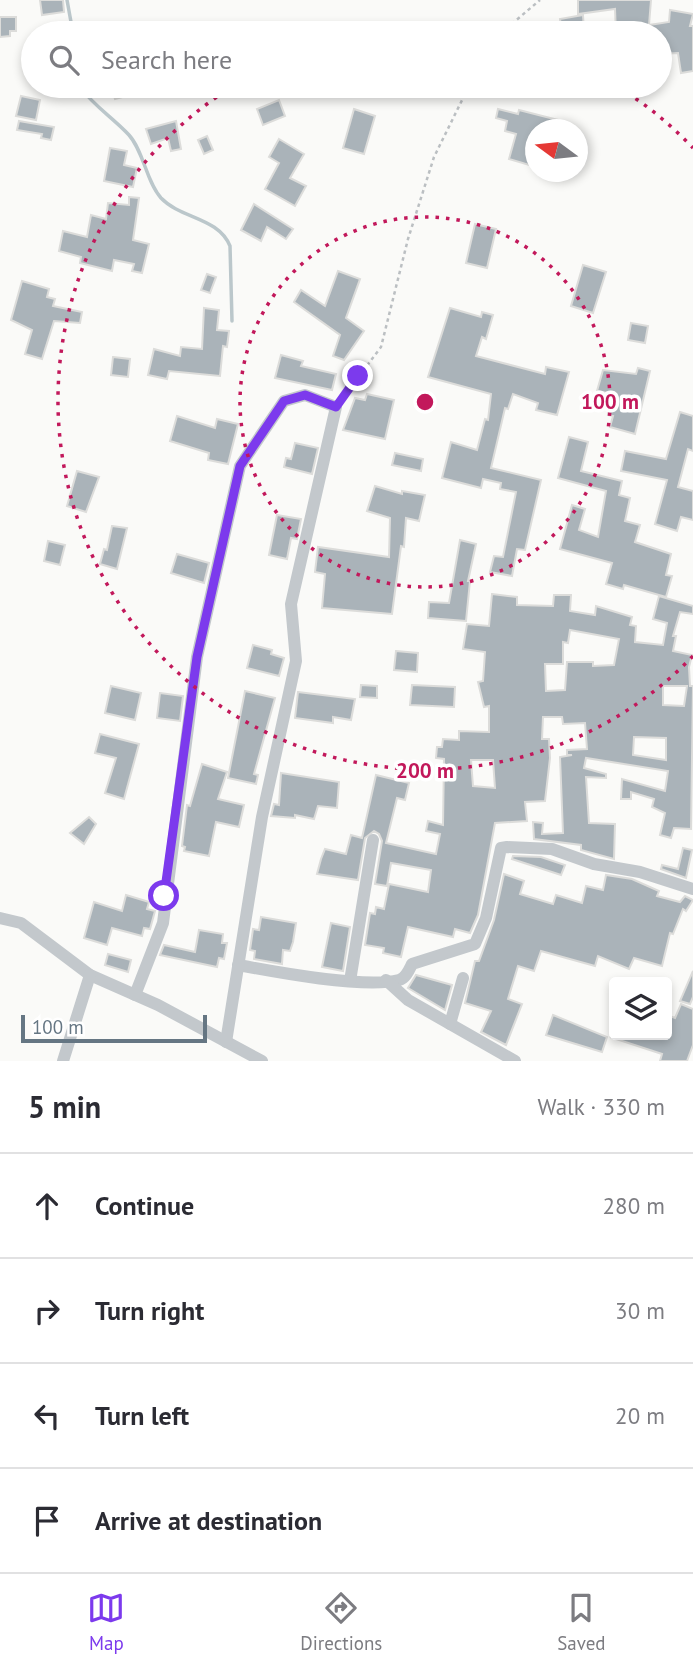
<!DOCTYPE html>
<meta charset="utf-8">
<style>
:root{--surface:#fff;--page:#f2f2f3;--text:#2b2b33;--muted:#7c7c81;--line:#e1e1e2;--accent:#7c3aed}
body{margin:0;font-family:"PT Sans",sans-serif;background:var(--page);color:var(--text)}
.controls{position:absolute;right:21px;bottom:21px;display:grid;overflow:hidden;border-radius:7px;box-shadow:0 4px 10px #0003}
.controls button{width:63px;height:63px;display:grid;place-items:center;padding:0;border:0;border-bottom:2px solid var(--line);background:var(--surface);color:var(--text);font:35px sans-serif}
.compass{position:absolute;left:525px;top:119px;width:63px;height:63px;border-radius:50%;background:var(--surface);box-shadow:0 4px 10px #0003;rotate:285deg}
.scale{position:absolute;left:21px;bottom:18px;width:186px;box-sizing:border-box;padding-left:7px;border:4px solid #657683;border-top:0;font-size:19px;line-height:24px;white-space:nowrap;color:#657683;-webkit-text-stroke:5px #fff;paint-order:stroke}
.stop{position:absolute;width:21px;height:21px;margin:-16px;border:5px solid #7c3aed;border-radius:50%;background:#fff}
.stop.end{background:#7c3aed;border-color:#fff;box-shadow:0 2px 7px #0008}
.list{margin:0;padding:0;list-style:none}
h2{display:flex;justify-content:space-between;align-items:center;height:91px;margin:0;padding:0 28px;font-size:30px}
h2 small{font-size:23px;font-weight:400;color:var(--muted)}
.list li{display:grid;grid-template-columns:46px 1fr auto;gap:21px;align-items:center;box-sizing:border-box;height:105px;padding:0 28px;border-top:2px solid var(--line)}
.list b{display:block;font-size:26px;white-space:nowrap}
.list em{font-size:23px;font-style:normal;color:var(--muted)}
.icon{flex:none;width:38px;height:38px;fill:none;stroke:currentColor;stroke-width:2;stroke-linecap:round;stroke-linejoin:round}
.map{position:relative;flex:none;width:693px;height:1061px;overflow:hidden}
.search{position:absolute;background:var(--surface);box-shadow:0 4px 10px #0003;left:21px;right:21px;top:21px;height:77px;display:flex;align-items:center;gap:18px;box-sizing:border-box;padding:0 24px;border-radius:38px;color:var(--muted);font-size:26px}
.sheet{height:511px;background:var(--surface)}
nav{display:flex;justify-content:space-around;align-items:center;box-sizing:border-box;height:98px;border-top:2px solid var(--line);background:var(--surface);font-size:19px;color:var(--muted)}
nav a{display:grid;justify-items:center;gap:4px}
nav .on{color:var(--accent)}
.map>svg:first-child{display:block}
</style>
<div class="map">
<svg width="693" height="1061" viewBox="0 0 693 1061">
<rect width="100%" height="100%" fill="#fafaf8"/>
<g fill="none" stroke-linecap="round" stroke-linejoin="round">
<!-- stream -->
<g stroke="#bbc7cb" stroke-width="3.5">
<path d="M67,0L73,33"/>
<path d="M79,86C95,107 112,117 129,135C144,152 146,181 161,198C181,219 218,217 230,246L232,321"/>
</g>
</g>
<!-- building -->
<g fill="#aab3b9" stroke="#dcdcda" stroke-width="2" fill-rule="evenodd">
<path d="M40,0H63L64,12L42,15Z"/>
<path d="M578,0H651L649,25L669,22L670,10L693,14L690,26H693V71L681,73L678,53L660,54V33H616L615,9L578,14Z"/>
<path d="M583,15L584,32L562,33L560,19Z"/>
<path d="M0,17H16V31H10V36L0,37Z"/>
<path d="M111,86H128L130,95L115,99Z"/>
<path d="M21,96L40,100L36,120L16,116Z"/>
<path d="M279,100L285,116L263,125L257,109Z"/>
<path d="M354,109L375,116L364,154L343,148Z"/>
<path d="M498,109L518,114L519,110L558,120L555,130H536V167L509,159L516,134L505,131L507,121L496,118Z"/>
<path d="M19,121L54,127L51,140L41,138L42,134L17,130Z"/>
<path d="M176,121L181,149L171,151L168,138L151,144L146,129Z"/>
<path d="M207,136L213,150L204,154L198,140Z"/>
<path d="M279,139L304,154L290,178L306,186L295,206L265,189L279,163L269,157Z"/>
<path d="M110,148L127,151L124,165L137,168L133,187L104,181Z"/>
<path d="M129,197L139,198L133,240L149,244L142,273L132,271L134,264L114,260L112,271L80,263L81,257L59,251L63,231L87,237L91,215L106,219L108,203L129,205Z"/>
<path d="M254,204L293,229L286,239L267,227L261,241L241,230Z"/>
<path d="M475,224L496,229L487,268L466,263Z"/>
<path d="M583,265L606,272L593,313L571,306Z"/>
<path d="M338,271L360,279L346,318L364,331L344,360L333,356L340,335L294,302L301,290L325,306Z"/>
<path d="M207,274L216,277L210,293L201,290Z"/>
<path d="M22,281L49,289L47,297L55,299L53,306L82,312L80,323L54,321L42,359L25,354L32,330L11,320Z"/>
<path d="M204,308L219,310L217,330L229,331L227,347L223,346L220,376L169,371L167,379L148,375L154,349L180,356L181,347L202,349Z"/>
<path d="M450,308L481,317L482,312L493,315L486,339L482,337L476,356L545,374L546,367L569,372L557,415L536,410L538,403L513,394L508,409L505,408L491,468L541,480L525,550L517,549L512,576L490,572L494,556L503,557L516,492L500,489L501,483L483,479L481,488L442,478L451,442L477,450L485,419L488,420L491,394L428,377Z"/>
<path d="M631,323L648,326L645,343L628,340Z"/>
<path d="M281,355L303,361L301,366L336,374L332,390L275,378Z"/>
<path d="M113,357L130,359L128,377L111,375Z"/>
<path d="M638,368L650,371L635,434L610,427L613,416L608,415L613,394L597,391L603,370L636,374Z"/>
<path d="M367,394L394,400L385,439L343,430L355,398L365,400Z"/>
<path d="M680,412L693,416V451L688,449L678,487L693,491V520L681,517L677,531L655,524L667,480L621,471L625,451L666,459Z"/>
<path d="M177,416L215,428L217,419L238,424L228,464L208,460L209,453L170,441Z"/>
<path d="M569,437L588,442L581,471L622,481L619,495L630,498L625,521L640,525L635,542L671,554L666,575L672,576L666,597L624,585L623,589L606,584L612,563L560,549L572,505L585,509L579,530L598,537L606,491L558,478Z"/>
<path d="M295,443L318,448L312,474L284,467L286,458L291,459Z"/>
<path d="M395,453L423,459L421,471L392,465Z"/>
<path d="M77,471L99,477L86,512L67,506Z"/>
<path d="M375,486L402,494V491L425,495L419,521L406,518L404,547L401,546L392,614L322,608L325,574L315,572L318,547L389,557L390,518L367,511Z"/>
<path d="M277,515L301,519L297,539L291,538L287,559L269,555Z"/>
<path d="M112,526L127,528L117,569L100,564L104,549L107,550Z"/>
<path d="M460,540L476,544L468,581H470L466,621L428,618L429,602L449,603Z"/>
<path d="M48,541L65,545L60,565L44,561Z"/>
<path d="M177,554L209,563L204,583L171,573Z"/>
<path d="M492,594L517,597V605L553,606L554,595H571L570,611L595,615L596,606L632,617L630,625L636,626L635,642L663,645L667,623L653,619L659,596L693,606V614L680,612L673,636H676L673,651L692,655L689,667L690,686H693L691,829L674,828L671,838L660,835L665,813L652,807L654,799L631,792V799H621L622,779L665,791L668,771L586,758L584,768L606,774V778L586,777L589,823L615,824L614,859L581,850V845L534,839L533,822L543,823L542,834L563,833L560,757L572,755H567V750L587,749L585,723L563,724L562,717H543L542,739H549L550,758L545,801L525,802L527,821L495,823L478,915L470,933L455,929L453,937L408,927L401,957L383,953L384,948L365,945L370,913L375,914L376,907L384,909L389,884L428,892L431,870L391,863L387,886L375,884L382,841L379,834L374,831L365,838L358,880L317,874L321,859L325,849L346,854L351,835L362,838L376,775L409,783L405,800L397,798L386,843L436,854L440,834L426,831L428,821L443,825L444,759L436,758L437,747H442L443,739L459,740V731L489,732V706L484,707L478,682L483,681L485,652L463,649L467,624L489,626ZM570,630L619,639L614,665L593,666V662H567L565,690L546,691L545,664H563V642L568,643ZM663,686H687L684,706L663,705ZM634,737L666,738V760L633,755ZM471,760H493L495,788L473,786Z"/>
<path d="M253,645L272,650L271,654L284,658L279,676L247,668Z"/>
<path d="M396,651L418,653L417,672L394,670Z"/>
<path d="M361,685L377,686V698L360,697Z"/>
<path d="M412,685L455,687L454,707L410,705Z"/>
<path d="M111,686L141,693L135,720L105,713Z"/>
<path d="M245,691L275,698L254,774L258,775L256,784L228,778Z"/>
<path d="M298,692L355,699L351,720L333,717V723L295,718Z"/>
<path d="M160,693L183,696L180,721L157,718Z"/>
<path d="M100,734L139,744L124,799L105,793L116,758L95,753Z"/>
<path d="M202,764L227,772L218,799L244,805L239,827L216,822L209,856L184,851L185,847L182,846L187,805L190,806Z"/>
<path d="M281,773L339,782L337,808L318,806L314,819L295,815V818L271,816L274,804L279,805Z"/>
<path d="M89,817L96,824L84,844L70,833Z"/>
<path d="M683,848L692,850L686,878L661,869L662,865L678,869Z"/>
<path d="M513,856L541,857L565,865L561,875L512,859Z"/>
<path d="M504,874L524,881L520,894L553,904L556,895L582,903L586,886L603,890L606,875L632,879L659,891L657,896L680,902L685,896L693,900L686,911L683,909L673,934L670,933L662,966L634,958L629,969L598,956L595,966L541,951L534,971L518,966L508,999L522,1004L506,1045L481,1032L491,1011L465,1003L475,961H479L494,920Z"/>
<path d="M126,895L149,902L147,909L155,911L150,929L144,928L142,936L112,928L107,945L84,938L94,902L122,911Z"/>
<path d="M261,917L296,923L293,942L290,951L283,950L282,964L254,959L255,951L250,950L253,929L259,930Z"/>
<path d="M331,923L350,927L343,971L322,967Z"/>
<path d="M199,930L223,934L222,943H227L224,959L219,958L217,967L160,955L164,945L195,952Z"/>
<path d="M108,954L131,960L128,972L105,965Z"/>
<path d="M693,971V997L690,1004L680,1001Z"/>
<path d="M416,975L452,985L445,1010L408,988Z"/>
<path d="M681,1004L693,1009V1045L687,1061H660L662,1054L610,1037L667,1035V1015L675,1018Z"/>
<path d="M553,1015L607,1037L602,1052L546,1035Z"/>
</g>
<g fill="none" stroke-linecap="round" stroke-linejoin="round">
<!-- path -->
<g stroke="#bbbfc2" stroke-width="2.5" stroke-dasharray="3.5 3.5" stroke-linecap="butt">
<path d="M501,33L540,0"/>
<path d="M342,399L381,347L408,239L434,157L469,86"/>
</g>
<!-- street -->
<g stroke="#c3c8cc" stroke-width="12">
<path d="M0,918L21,923L90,975L158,1005L262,1061"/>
<path d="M238,965C275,972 365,989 399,980C406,978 409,970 412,964L475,944L486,918L501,848L507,847L552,849L594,864L640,872L693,889"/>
<path d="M386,980L408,1000L515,1061"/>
<path d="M350,981L373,840"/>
<path d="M135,995L163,923L197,657L240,466L284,401L305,395L336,407L291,604L296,661L262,817L226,1042"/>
<path d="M450,1024L463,978"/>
<path d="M63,1061L90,975"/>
</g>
</g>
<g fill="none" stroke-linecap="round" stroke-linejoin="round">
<!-- route -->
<path stroke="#7c3aed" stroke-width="9" d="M164,896L197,657L240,466L284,401L305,395L336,407L358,376"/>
</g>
<!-- distance rings -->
<g fill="none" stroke="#c2185b" stroke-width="3.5" stroke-dasharray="3.5 7">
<circle cx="425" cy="402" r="185"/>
<path d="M693 656A369 369 0 1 1 232 87M412 33A369 369 0 0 1 438 33M618 87A369 369 0 0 1 693 148"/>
</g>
<circle cx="425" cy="402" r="10" fill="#c2185b" stroke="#fff" stroke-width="3.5"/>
<g font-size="21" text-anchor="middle" font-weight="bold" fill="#c2185b" stroke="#fff" stroke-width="7" stroke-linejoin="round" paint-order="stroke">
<text x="610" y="409">100 m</text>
<text x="425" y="778">200 m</text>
</g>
</svg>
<div class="controls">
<button><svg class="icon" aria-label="layers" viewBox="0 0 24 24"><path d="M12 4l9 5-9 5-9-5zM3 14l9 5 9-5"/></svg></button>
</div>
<svg class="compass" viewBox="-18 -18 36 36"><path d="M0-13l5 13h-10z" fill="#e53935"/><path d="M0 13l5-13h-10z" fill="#7c7c81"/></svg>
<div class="scale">100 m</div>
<div class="stop" style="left:164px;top:896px"></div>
<div class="stop end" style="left:358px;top:376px"></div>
<div class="search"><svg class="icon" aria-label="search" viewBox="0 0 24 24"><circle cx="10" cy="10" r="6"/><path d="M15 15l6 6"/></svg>Search here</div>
</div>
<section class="sheet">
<h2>5 min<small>Walk · 330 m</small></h2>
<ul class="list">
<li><svg class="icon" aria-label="ahead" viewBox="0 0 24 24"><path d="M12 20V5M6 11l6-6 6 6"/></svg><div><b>Continue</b></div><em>280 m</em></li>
<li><svg class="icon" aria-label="right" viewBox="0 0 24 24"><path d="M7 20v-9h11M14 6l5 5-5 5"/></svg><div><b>Turn right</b></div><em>30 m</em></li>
<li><svg class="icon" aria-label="left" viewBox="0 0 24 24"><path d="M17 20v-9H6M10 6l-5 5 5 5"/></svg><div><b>Turn left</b></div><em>20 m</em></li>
<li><svg class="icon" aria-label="arrive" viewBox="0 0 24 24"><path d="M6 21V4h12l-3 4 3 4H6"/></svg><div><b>Arrive at destination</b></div></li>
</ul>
</section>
<nav>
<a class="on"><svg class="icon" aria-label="map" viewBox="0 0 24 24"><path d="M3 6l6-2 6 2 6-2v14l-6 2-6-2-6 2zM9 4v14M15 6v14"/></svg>Map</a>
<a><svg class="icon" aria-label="directions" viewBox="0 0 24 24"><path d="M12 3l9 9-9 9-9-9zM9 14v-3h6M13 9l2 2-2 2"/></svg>Directions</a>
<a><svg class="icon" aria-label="saved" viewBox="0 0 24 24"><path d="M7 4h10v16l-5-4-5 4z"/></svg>Saved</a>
</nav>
